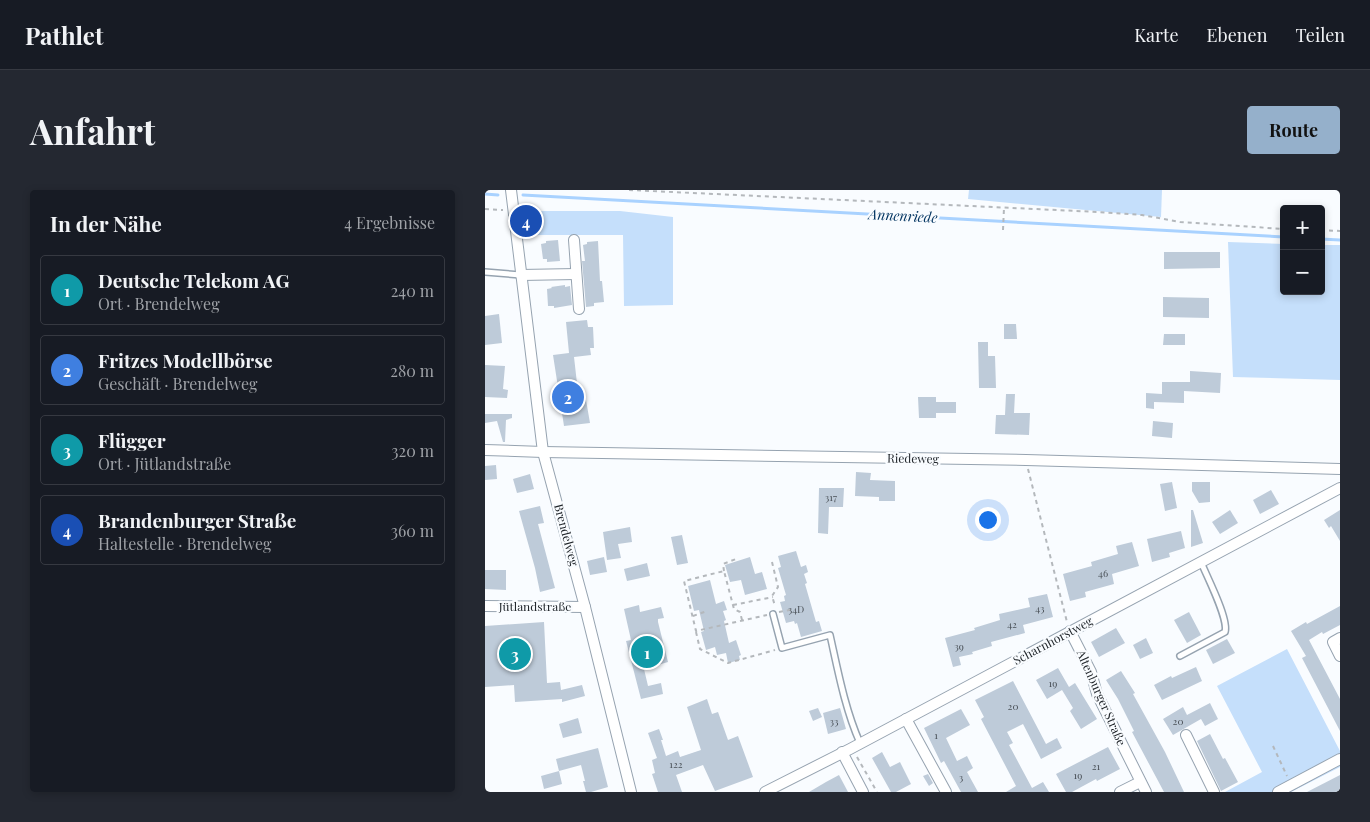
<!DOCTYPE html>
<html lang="de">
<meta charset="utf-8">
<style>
:root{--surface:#171b24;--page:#242831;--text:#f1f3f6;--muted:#9ea1a6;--line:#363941;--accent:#95b0cb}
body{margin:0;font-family:"Playfair Display",serif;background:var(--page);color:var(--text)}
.controls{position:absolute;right:15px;top:15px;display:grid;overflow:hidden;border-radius:5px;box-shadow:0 2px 8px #0003}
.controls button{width:45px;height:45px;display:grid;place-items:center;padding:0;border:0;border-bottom:1px solid var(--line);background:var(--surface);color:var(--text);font:25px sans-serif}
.you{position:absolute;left:502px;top:329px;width:18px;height:18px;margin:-12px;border:4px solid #fff;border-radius:50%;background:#1a73e8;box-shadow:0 0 0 8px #1a73e833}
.badge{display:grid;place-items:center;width:32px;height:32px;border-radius:50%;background:var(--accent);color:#fff;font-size:16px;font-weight:700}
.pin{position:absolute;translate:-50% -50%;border:2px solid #fff;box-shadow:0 1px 5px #0006}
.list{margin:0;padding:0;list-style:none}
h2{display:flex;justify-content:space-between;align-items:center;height:65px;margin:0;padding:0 20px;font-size:21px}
h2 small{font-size:16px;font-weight:400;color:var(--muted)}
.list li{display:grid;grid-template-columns:32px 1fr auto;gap:15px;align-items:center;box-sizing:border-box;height:70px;margin:0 10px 10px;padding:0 10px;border:1px solid var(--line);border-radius:5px}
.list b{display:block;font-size:19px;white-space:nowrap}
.list p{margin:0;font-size:16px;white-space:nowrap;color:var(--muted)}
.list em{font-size:16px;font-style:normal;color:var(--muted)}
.map{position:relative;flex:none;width:855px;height:602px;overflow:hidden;border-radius:5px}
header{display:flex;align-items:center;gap:30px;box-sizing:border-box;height:70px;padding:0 25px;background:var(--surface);border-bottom:1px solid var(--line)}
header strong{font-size:24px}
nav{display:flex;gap:28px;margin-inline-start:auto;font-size:18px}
.intro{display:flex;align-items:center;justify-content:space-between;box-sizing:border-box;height:120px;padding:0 30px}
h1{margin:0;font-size:35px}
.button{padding:12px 22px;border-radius:5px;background:var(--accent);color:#111;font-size:18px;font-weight:700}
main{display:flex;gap:30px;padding:0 30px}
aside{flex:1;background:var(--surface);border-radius:5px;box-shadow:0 2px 8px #0003}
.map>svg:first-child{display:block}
</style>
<header>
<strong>Pathlet</strong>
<nav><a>Karte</a><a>Ebenen</a><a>Teilen</a></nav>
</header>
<div class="intro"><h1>Anfahrt</h1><a class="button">Route</a></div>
<main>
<aside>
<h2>In der Nähe<small>4 Ergebnisse</small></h2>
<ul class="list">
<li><span class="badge" style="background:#0f9aa8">1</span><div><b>Deutsche Telekom AG</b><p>Ort · Brendelweg</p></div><em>240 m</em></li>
<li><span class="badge" style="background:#3f7fe0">2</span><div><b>Fritzes Modellbörse</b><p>Geschäft · Brendelweg</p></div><em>280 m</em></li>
<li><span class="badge" style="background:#0f9aa8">3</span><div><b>Flügger</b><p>Ort · Jütlandstraße</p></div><em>320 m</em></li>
<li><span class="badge" style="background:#1a4fb4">4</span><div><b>Brandenburger Straße</b><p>Haltestelle · Brendelweg</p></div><em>360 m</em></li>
</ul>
</aside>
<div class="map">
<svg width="855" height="602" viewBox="0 0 855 602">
<rect width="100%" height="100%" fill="#f9fcff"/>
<!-- green -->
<g fill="#c5dffb">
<path d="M484,0H677L676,27L483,9Z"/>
<path d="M47,21H135L188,27V115L139,116L138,45H37Z"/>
<path d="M743,52L799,54V101H836V55H855V190L748,187Z"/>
<path d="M802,459L855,561V577L806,602H740L777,582L732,496Z"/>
</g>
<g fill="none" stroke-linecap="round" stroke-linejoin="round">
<!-- stream -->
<g stroke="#a9d2ff" stroke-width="3">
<path d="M0,4L13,5"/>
<path d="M38,5L799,47"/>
<path d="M836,49L855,50"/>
</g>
</g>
<!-- building -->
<g fill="#becbd9">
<path d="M73,50L75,71L62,72V69H58L56,54L61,53V51Z"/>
<path d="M113,51L115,91H117L119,112L109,113V116L101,117L97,71H100L98,55L102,54V52Z"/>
<path d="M679,62H735V78L679,79Z"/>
<path d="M80,95V97L85,96L87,115L69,118V116H63L62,99L67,98L66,97Z"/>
<path d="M678,107L724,108V128L678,127Z"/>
<path d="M14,124L17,153L0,155V126Z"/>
<path d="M102,130L103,137H108L109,158H105L106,165L89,167L94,211L101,210L105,233L79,236L68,165L84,163L81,132Z"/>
<path d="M519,134H531L532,149H519Z"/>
<path d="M679,144H700V155H678Z"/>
<path d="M493,152H503V166H510L511,198H494Z"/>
<path d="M0,175L20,176L18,199L23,200L22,208L0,207Z"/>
<path d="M705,181L736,183L735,203L699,201V213L669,212V219L661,218V203L677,204V192H705Z"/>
<path d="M521,204H530L529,223H545L544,245L510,244L511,225H520Z"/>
<path d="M433,207H451V212H471V223H451V228H434Z"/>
<path d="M0,224H27V228L21,230L20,252H18L12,231L0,233Z"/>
<path d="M668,231L688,233L687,248L667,246Z"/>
<path d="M11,275L12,289L0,290V276Z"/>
<path d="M371,282L386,283L385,290L410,291V311H394V307L370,306Z"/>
<path d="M45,284L49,299L32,303L28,289Z"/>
<path d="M687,292L692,318L680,321L675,294Z"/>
<path d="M707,292H725V312L714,313L707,301Z"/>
<path d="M334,298H359L358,317H344L343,344L333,343Z"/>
<path d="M786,300L794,314L775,324L768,310Z"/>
<path d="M55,316L59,333L53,334L70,398L55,402L50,378L34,321Z"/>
<path d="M706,320H708L718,353L706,357Z"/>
<path d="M745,320L753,333L735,344L727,332Z"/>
<path d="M855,320V351L846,336L844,338L839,330Z"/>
<path d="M145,337L147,352L133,354L136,368L122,370L118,342Z"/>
<path d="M696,341L700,358L684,363L685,367L667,372L662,349Z"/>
<path d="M197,345L203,373L192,375L186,347Z"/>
<path d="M647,352L654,376L627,384L629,394L600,402L601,407L585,411L578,384L607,376L606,372L633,364L631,356Z"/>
<path d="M311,361L316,377L321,375L323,382L319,384L322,393L320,394L331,432L334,431L337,441L316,447L312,433L310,434L309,431L301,433L295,412L300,411L299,406L301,405L293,378L296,377L293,366Z"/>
<path d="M119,367L122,382L105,385L102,371Z"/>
<path d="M265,367L270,384L277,382L282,399L260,405L256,390L245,392L240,375Z"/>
<path d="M162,373L165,386L142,391L139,379Z"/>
<path d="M0,380H21V400L0,399Z"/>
<path d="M225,390L231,414L239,411L242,420L238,421L241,430L239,431L244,453L251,450L256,465L254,466L255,470L243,473L241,463L232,465L230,457L221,460L216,442L219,441L214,420L209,421L203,396Z"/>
<path d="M562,404L568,427L538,435L540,443L506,452L507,456L487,462L488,464L474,467L476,475L468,477L460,448L490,440L489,438L515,430L514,424L545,417L543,408Z"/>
<path d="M154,415L155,422L176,417L179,428L173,429V432L183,472L159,479L163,496L176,493L178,504L156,509L141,451L146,450L139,419Z"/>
<path d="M855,416V435L838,444L837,442L824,450L855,509V541L817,468L821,466L806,441L821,432L822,434Z"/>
<path d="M704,422L716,445L702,453L689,430Z"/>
<path d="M59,432L62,493L75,492L76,500L97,495L100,506L77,512V509L30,512L29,495L0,497V436Z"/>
<path d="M631,438L640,453L614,467L606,452Z"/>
<path d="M661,448L668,463L655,469L648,455Z"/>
<path d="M742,449L750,463L728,474L721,460Z"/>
<path d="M711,477L717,491L677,510L669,495L686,486L687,488Z"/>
<path d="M573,478L584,497L590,493L612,529L596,539L585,521L588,518L577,500L562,509L551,490Z"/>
<path d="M636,481L650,503L648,504L680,562L699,602H679L647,542L649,541L633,509L621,490Z"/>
<path d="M528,491L561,554L572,548L577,558L556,569L538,534L522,542L528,553L524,555L547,598L558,592L564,602H521L531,596L496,529L499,527L490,510Z"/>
<path d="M222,509L227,524L233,522L243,550L253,546L268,587L230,601L218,575L191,585L197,602H173L167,584L170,583L167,570L172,568L163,543L174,539L178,550H176L181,566L193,561L195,567L216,560L202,517Z"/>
<path d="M725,513L733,529L720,536L716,529L688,545L678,529L698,517L702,525Z"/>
<path d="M333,518L337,527L328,531L324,521Z"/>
<path d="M355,518L361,539L343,544L338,523Z"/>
<path d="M476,519L485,535L461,548L472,571L482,566L488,578L482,582L493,602H476L459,571L456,573L439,538Z"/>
<path d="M93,528L97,543L78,548L74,534Z"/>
<path d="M725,544L738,569L740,568L753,592L736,601L712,551Z"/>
<path d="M623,557L635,579L612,591L611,589L587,602H581L571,584Z"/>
<path d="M113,558L123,597L106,602H101L98,591H100L96,575L74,581L71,569Z"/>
<path d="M397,562L405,577L415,572L426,594L411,602H406L387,568Z"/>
<path d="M74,581L77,594L59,599L56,586Z"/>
<path d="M443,584L448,593L444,596L438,586Z"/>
<path d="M354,585L363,602H324L341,592Z"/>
<path d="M855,585V602H822Z"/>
</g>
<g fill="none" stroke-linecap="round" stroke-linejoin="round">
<defs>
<g id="lane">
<path d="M0,82L36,85"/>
<path d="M288,424L297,458L345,445C353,481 360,519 375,553"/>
<path d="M695,466L740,442C744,429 722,387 716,372"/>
</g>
<g id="street">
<path d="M26,0L58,262L100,417L146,602"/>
<path d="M89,50L94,119"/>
<path d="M36,85L91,84"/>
<path d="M0,260L58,262L541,270L855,279"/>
<path d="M0,416L100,417"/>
<path d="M585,441L606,482L612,504L661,602"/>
<path d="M855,448L848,452L855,466"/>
<path d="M421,529L461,602"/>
<path d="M701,545L729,602"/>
<path d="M357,562L378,602"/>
<path d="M280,602L365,559L855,298"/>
<path d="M635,602L655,592"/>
<path d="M793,602L855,569"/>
</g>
</defs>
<!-- lane casing -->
<use href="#lane" stroke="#96a3b0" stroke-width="8"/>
<!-- street casing -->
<use href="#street" stroke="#96a3b0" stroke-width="12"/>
<!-- path -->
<g stroke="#b4b8bc" stroke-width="2" stroke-dasharray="4 4" stroke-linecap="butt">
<path d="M144,0L613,22L657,25L695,32L799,39"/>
<path d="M0,19L18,20"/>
<path d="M518,40L519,18"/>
<path d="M836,40L855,41"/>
<path d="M543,279L582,432"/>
<path d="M287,372L293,397L287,406L290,416"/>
<path d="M239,381L238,374L251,369"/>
<path d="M248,415L288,407"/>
<path d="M294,422L309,419"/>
<path d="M208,426L222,421"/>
<path d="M257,430L255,422L249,419L239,381L199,391L211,441L282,425"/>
<path d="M211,442L215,459L243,473L290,460"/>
<path d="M788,556L802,586"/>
<path d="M372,567L392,602"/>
</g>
<!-- lane -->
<use href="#lane" stroke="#fff" stroke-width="5"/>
<!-- street -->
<use href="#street" stroke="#fff" stroke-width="10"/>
</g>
<g text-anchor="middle" stroke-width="4.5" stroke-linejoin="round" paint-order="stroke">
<!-- number labels -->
<g font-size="10" fill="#495057">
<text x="346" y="311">317</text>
<text x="618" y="387">46</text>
<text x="555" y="422">43</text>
<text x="311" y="423">34D</text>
<text x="527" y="438">42</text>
<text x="474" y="460">39</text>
<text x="568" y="497">19</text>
<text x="528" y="520">20</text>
<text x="349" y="535">33</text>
<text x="693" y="535">20</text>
<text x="451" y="549">1</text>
<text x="191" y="578">122</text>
<text x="611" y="580">21</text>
<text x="593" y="589">19</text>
<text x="476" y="591">3</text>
</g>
<!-- street labels -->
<g font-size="12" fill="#22272c" stroke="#f9fcff">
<text transform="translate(428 269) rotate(1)" y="4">Riedeweg</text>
<text transform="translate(81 345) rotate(75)" y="4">Brendelweg</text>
<text x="50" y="421">Jütlandstraße</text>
<text transform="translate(568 451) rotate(-28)" y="4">Scharnhorstweg</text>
<text transform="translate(616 508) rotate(66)" y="4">Altenburger Straße</text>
</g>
<!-- water labels -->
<g font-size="14" font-style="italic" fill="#003360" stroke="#f9fcff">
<text transform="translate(418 26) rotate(3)" y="5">Annenriede</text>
</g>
</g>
</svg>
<div class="controls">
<button>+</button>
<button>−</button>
</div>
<div class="you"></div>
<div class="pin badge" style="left:162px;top:462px;background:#0f9aa8">1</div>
<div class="pin badge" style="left:83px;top:207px;background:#3f7fe0">2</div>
<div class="pin badge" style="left:30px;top:464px;background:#0f9aa8">3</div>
<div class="pin badge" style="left:41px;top:31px;background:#1a4fb4">4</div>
</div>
</main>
